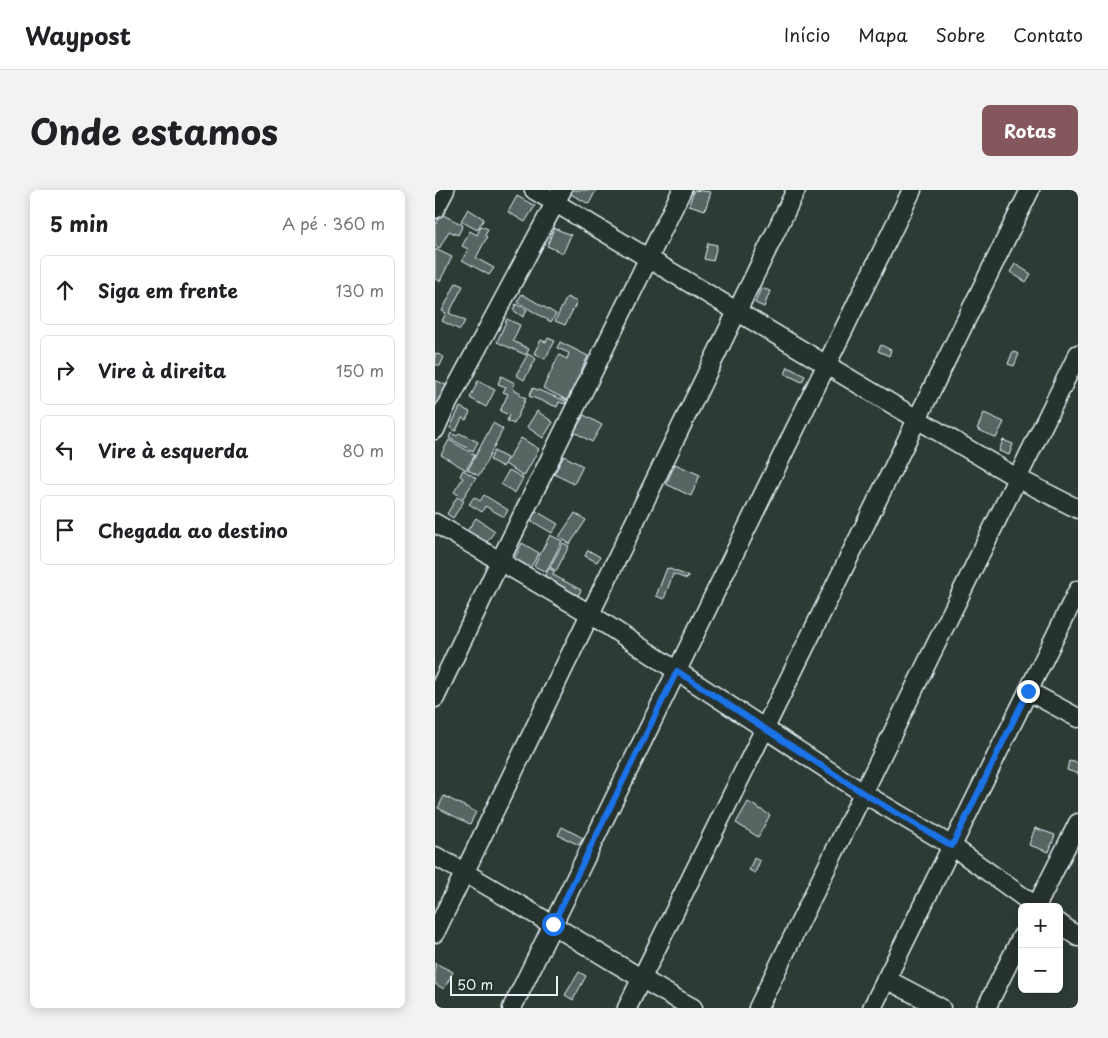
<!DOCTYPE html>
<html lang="pt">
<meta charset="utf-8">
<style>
:root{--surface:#fff;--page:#f2f2f2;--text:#202124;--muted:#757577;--line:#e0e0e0;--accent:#84575d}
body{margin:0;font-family:"Playpen Sans",sans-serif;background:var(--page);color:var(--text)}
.controls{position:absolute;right:15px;bottom:15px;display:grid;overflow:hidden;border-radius:8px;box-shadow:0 2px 12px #0003}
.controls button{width:45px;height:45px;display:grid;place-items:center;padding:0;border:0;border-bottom:1px solid var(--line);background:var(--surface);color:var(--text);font:25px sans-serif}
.scale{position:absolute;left:15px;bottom:12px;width:108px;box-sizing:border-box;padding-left:5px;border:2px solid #e8f1f8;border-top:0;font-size:14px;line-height:18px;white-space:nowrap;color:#e8f1f8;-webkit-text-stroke:4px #26332d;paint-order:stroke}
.stop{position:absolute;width:15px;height:15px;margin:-11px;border:4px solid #1a73e8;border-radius:50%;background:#fff}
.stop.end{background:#1a73e8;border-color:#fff;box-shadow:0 1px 5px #0008}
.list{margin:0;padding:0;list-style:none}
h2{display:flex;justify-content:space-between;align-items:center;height:65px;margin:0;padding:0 20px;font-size:21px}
h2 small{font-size:16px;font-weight:400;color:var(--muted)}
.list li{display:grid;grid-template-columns:32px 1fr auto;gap:15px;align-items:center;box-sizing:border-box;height:70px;margin:0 10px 10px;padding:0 10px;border:1px solid var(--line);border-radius:8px}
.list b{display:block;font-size:19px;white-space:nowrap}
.list em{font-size:16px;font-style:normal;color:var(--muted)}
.icon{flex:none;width:28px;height:28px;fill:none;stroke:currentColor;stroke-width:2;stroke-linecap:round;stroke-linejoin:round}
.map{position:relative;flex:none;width:643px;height:818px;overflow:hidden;border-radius:8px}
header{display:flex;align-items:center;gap:30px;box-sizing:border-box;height:70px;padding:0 25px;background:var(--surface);border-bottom:1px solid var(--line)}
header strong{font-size:24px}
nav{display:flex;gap:28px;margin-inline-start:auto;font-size:18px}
.intro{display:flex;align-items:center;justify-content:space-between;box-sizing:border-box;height:120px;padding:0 30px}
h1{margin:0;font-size:35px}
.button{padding:12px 22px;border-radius:8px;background:var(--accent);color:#fff;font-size:18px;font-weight:700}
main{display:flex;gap:30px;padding:0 30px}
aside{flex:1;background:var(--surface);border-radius:8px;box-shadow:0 2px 12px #0003}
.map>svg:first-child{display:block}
</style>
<header>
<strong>Waypost</strong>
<nav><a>Início</a><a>Mapa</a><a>Sobre</a><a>Contato</a></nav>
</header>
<div class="intro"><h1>Onde estamos</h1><a class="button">Rotas</a></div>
<main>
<aside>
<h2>5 min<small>A pé · 360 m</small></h2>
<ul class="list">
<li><svg class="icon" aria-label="ahead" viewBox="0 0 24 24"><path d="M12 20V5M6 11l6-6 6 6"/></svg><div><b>Siga em frente</b></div><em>130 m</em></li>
<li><svg class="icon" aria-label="right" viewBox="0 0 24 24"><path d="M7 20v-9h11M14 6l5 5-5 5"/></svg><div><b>Vire à direita</b></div><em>150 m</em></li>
<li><svg class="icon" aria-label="left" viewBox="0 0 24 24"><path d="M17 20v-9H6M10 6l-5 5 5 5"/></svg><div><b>Vire à esquerda</b></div><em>80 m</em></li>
<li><svg class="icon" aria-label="arrive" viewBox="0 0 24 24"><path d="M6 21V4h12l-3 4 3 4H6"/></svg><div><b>Chegada ao destino</b></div></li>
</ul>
</aside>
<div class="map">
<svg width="643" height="818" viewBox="0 0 643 818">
<rect width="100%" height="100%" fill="#2e3b35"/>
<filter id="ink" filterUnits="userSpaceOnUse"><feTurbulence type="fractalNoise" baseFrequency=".02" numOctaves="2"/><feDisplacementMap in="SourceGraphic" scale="10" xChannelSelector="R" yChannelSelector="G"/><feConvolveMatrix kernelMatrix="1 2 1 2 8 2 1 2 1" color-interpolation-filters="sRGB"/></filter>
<g filter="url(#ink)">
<!-- building -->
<g fill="#596563" stroke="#e8f1f8">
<path d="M133,0H161L154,14L132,2Z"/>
<path d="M259,0L276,2L270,20L254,15Z"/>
<path d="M82,6L100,16L90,32L73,22Z"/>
<path d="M33,19L49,29L42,40L26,31Z"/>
<path d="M6,24L28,35L23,45L14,41L4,59L0,56V36Z"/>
<path d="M46,36L53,39L50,46L52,47L41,68L59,78L54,85L27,70L33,59L27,56L35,41L42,45Z"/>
<path d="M119,38L136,45L128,63L112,56Z"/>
<path d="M273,53L282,55L278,71L269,69Z"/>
<path d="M0,59L17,67L5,91L0,89Z"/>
<path d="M580,74L596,84L591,92L575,82Z"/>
<path d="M21,93L28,96L14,123L30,131L25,140L7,131L11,123L7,121Z"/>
<path d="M326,98L335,101L329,117L320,113Z"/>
<path d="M87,104L121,124L116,132L82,112Z"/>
<path d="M132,107L142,112L130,135L120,131Z"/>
<path d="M81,114L92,120L88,127L78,120Z"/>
<path d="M72,129L85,135L78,151L94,159L91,165L62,152Z"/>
<path d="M113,148L120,151L110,169L99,163L106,150L111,152Z"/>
<path d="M125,152L153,166L132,210L108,198L124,165L132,169L134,163L122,158Z"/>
<path d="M446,155L456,160L454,166L443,161Z"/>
<path d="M578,161L584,164L579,176L573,174Z"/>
<path d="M0,163L9,167L5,176L0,174Z"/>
<path d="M93,164L101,169L89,190L81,185Z"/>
<path d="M353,177L370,186L367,192L350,184Z"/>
<path d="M66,186L80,193L78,199L86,203L84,205L91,208L79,234L72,231L74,225L65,221L73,204L68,202L71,197L63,194Z"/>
<path d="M0,190L13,196L5,216L0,214Z"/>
<path d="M43,191L60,200L51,217L35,208Z"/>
<path d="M98,198L131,211L130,214L124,212L122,217L94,206Z"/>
<path d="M25,217L35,222L31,230L27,228L21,241L15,238Z"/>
<path d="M102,221L118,232L108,248L92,237Z"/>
<path d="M549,223L569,232L561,248L542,239Z"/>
<path d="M149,225L167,235L157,252L139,242Z"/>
<path d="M58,233L68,239L44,286L33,280Z"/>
<path d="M16,243L22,246L24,243L43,252L38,261L14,248Z"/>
<path d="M86,248L104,259L89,286L70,274Z"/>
<path d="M14,250L40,265L31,280L6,265Z"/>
<path d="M568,250L578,254L574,265L564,261Z"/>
<path d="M59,261L72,268L68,277L55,270Z"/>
<path d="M129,266L148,276L139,294L119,284Z"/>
<path d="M240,274L265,285L256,306L231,294Z"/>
<path d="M28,280L41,288L28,308L19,302L28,288L25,286Z"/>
<path d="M74,280L88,288L80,303L66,294Z"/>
<path d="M49,305L73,320L69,327L50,316L47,322L34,314L39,307L45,311Z"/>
<path d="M22,307L29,311L18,328L12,324Z"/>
<path d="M101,321L123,334L117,343L95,330Z"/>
<path d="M140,323L151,330L135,354L124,347Z"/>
<path d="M41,328L60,341L49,356L30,344Z"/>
<path d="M115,345L127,351L111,382L99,376Z"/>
<path d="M87,353L104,363L95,378L79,369Z"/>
<path d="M128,353L134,356L121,381L115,377Z"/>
<path d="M153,360L165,367L162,372L150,366Z"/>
<path d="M114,378L119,381L118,385L146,400L141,410L107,391Z"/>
<path d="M232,378L253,386L252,389L238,384L229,409L221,406Z"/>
<path d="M634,571L643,573V584L632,580Z"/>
<path d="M9,606L41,622L35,634L3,618Z"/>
<path d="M313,612L335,625L323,647L301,633Z"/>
<path d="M127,637L148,648L144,655L123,645Z"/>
<path d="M600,638L620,645L614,662L594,655Z"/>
<path d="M319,668L325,671L320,683L314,680Z"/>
<path d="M0,773L18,782L9,799L0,794Z"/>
<path d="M144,782L151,786L138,810L130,805Z"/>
</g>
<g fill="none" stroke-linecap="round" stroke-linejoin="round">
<defs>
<g id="minor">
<path d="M99,0L482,229L582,288L643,319"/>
<path d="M0,19L10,0"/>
<path d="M0,240L7,224L127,0"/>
<path d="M0,333L155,424L428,603L517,656L602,717"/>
<path d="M593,501L643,528"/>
<path d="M0,508L65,371L247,0"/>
<path d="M0,666C88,714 171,770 258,818"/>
<path d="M601,717L643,633"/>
<path d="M624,733L643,747"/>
<path d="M0,743L361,0"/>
<path d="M451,789L506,818"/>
<path d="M77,818L477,0"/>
<path d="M192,818L595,0"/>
<path d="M323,818L643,164"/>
<path d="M437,818L643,400"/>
<path d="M551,818L587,746"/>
</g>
</defs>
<!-- minor casing -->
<use href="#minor" stroke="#e8f1f8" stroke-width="21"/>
<!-- minor -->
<use href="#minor" stroke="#26332d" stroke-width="18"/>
</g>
</g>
<g fill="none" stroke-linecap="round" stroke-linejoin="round" filter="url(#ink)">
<!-- route -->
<path stroke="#1a73e8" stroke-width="6" d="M118,734L242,481L428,603L517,656L593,501"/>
</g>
</svg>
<div class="controls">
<button>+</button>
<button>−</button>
</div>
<div class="scale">50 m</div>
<div class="stop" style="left:118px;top:734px"></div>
<div class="stop end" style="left:593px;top:501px"></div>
</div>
</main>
